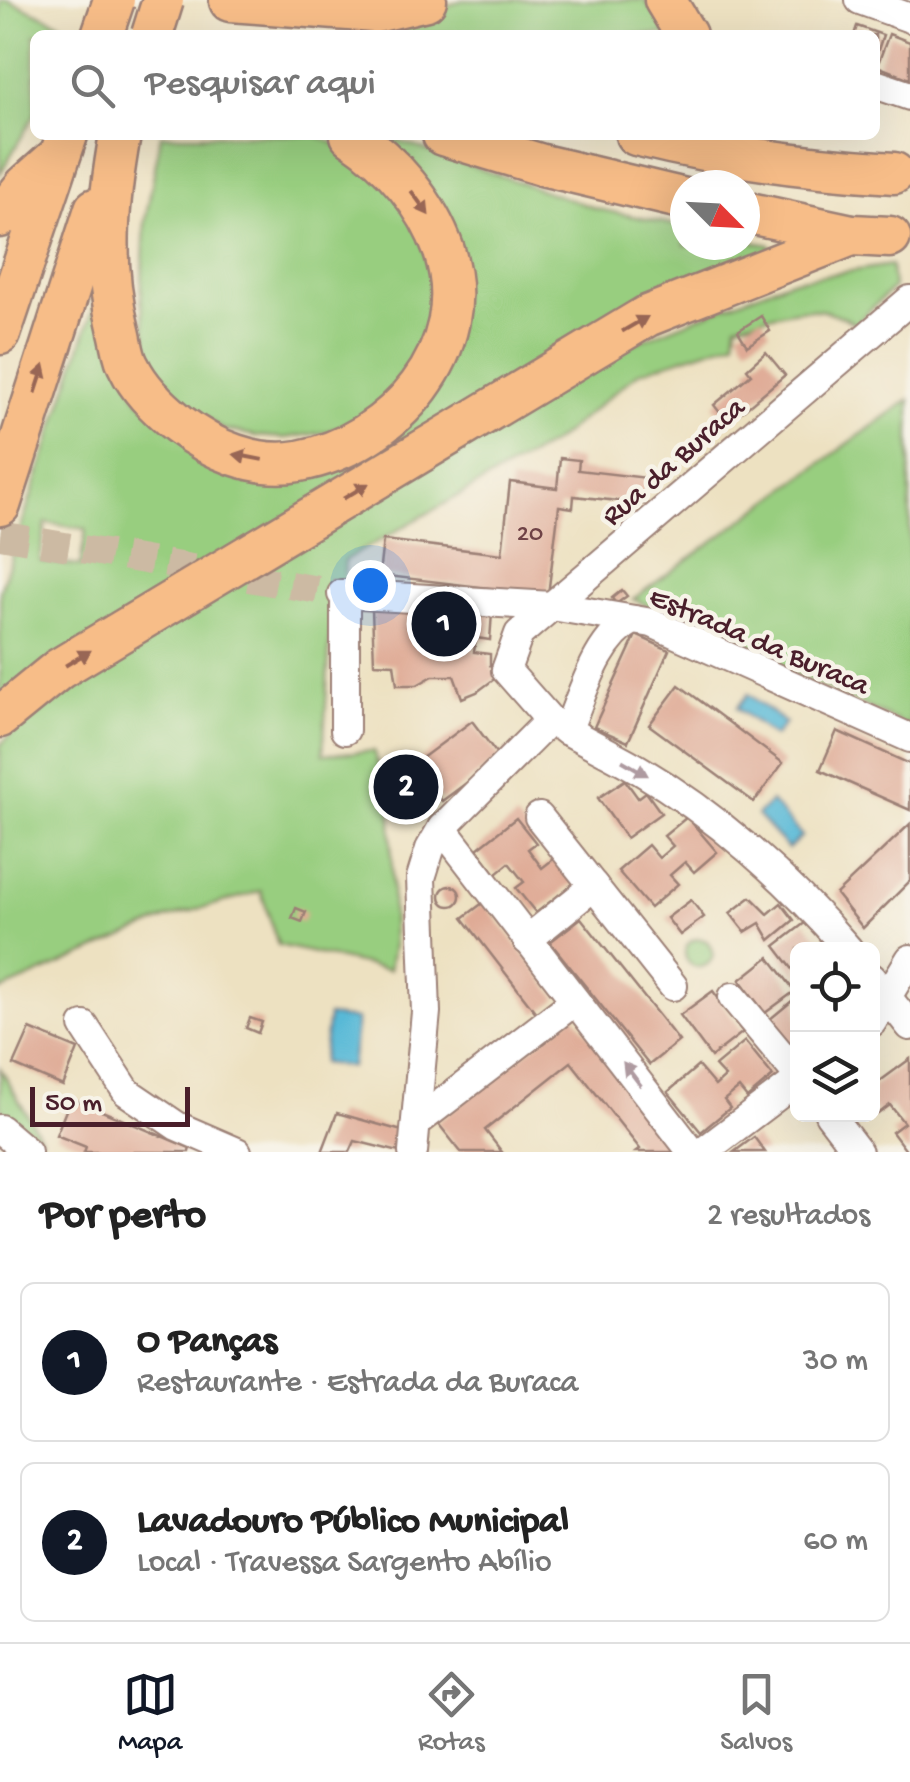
<!DOCTYPE html>
<html lang="pt">
<meta charset="utf-8">
<style>
:root{--surface:#fff;--page:#f6f6f6;--text:#222;--muted:#767676;--line:#e0e0e0;--accent:#111827}
body{margin:0;font-family:"Gochi Hand",sans-serif;background:var(--page);color:var(--text)}
.controls{position:absolute;right:30px;bottom:30px;display:grid;overflow:hidden;border-radius:15px;box-shadow:0 10px 40px #0002}
.controls button{width:90px;height:90px;display:grid;place-items:center;padding:0;border:0;border-bottom:2px solid var(--line);background:var(--surface);color:var(--text);font:50px sans-serif}
.compass{position:absolute;left:670px;top:170px;width:90px;height:90px;border-radius:50%;background:var(--surface);box-shadow:0 10px 40px #0002;rotate:114deg}
.scale{position:absolute;left:30px;bottom:25px;width:160px;box-sizing:border-box;padding-left:10px;border:5px solid #4a1f2b;border-top:0;font-size:28px;line-height:35px;white-space:nowrap;color:#4a1f2b;-webkit-text-stroke:8px #f7f3e8;paint-order:stroke}
.you{position:absolute;left:370px;top:585px;width:35px;height:35px;margin:-25px;border:8px solid #fff;border-radius:50%;background:#1a73e8;box-shadow:0 0 0 15px #1a73e833}
.badge{display:grid;place-items:center;width:65px;height:65px;border-radius:50%;background:var(--accent);color:#fff;font-size:32px;font-weight:700}
.pin{position:absolute;translate:-50% -50%;border:5px solid #fff;box-shadow:0 2px 10px #0006}
.list{margin:0;padding:0;list-style:none}
h2{display:flex;justify-content:space-between;align-items:center;height:130px;margin:0;padding:0 40px;font-size:42px}
h2 small{font-size:32px;font-weight:400;color:var(--muted)}
.list li{display:grid;grid-template-columns:65px 1fr auto;gap:30px;align-items:center;box-sizing:border-box;height:160px;margin:0 20px 20px;padding:0 20px;border:2px solid var(--line);border-radius:15px}
.list b{display:block;font-size:38px;white-space:nowrap}
.list p{margin:0;font-size:32px;white-space:nowrap;color:var(--muted)}
.list em{font-size:32px;font-style:normal;color:var(--muted)}
.icon{flex:none;width:55px;height:55px;fill:none;stroke:currentColor;stroke-width:2;stroke-linecap:round;stroke-linejoin:round}
.map{position:relative;flex:none;width:910px;height:1152px;overflow:hidden}
.search{position:absolute;background:var(--surface);box-shadow:0 10px 40px #0002;left:30px;right:30px;top:30px;height:110px;display:flex;align-items:center;gap:25px;box-sizing:border-box;padding:0 35px;border-radius:15px;color:var(--muted);font-size:38px}
.sheet{height:490px;background:var(--surface)}
nav{display:flex;justify-content:space-around;align-items:center;box-sizing:border-box;height:140px;border-top:2px solid var(--line);background:var(--surface);font-size:28px;color:var(--muted)}
nav a{display:grid;justify-items:center;gap:5px}
nav .on{color:var(--accent)}
.map>svg:first-child{display:block}
</style>
<div class="map">
<svg width="910" height="1152" viewBox="0 0 910 1152">
<rect width="100%" height="100%" fill="#f7f3e8"/>
<filter id="ink" filterUnits="userSpaceOnUse"><feTurbulence type="fractalNoise" baseFrequency=".01" numOctaves="2"/><feDisplacementMap in="SourceGraphic" scale="20" xChannelSelector="R" yChannelSelector="G"/><feConvolveMatrix kernelMatrix="1 2 1 2 8 2 1 2 1" color-interpolation-filters="sRGB"/></filter>
<filter id="wash" filterUnits="userSpaceOnUse"><feTurbulence type="fractalNoise" baseFrequency=".0048" numOctaves="4" result="noise"/><feDisplacementMap in="SourceGraphic" scale="40" xChannelSelector="R" yChannelSelector="G"/><feGaussianBlur stdDeviation="2.25" result="paint"/><feColorMatrix in="noise" values="0 0 0 0 0 0 0 0 0 0 0 0 0 0 0 0 0 1.4 0 .05"/><feComposite in="paint" operator="in"/></filter>
<g filter="url(#wash)">
<rect width="100%" height="100%" fill="#ede1c1"/>
<!-- green -->
<g fill="#98ce7f" stroke="#717655" stroke-width="2.5" fill-rule="evenodd">
<path d="M0,0H8L67,26L64,35H35V114L0,174Z"/>
<path d="M462,0H645L670,35L379,33Z"/>
<path d="M161,135H315L349,149L416,212L436,301L412,371L366,417L327,432L285,438L256,436L222,429L174,396L157,372L147,345L141,299L145,222Z"/>
<path d="M384,136L598,209L685,227V245H745V240L770,245L772,260L0,706V591L96,300L138,400L310,470L456,331ZM46,523L86,529L80,566L40,561Z"/>
<path d="M891,265L893,288L855,324C814,297 780,314 737,324L735,341L639,372L554,442L345,560L341,620H331L323,754L374,751L391,809L393,946L389,970L278,945L261,891L168,918L0,991V745L57,689L624,347L788,281Z"/>
<path d="M910,399V727L633,599Z"/>
<circle cx="699" cy="953" r="14"/>
<path d="M0,1068L42,1140L0,1108Z"/>
</g>
<!-- water -->
<g fill="#58b9d7" stroke="#516c81" stroke-width="2.5">
<path d="M748,694L785,723L774,737L737,708Z"/>
<path d="M771,802L802,836L788,849L757,815Z"/>
<path d="M328,1016L357,1019L351,1067L322,1063Z"/>
</g>
<g id="blocks">
<!-- building -->
<g fill="#dfaa95">
<path d="M857,26L883,35L876,56L875,35H854Z"/>
<path d="M889,34L910,42V79L877,66Z"/>
<path d="M761,316L770,331L747,346L738,331Z"/>
<path d="M766,352L785,375L728,423L714,405L751,374L747,369Z"/>
<path d="M560,458L579,460L578,470L647,478L644,504L574,496L573,508L559,506L548,595L379,575L383,540L502,554L510,482L557,488Z"/>
<path d="M622,590L627,596L616,604L612,598Z"/>
<path d="M372,609L492,613L490,640L476,638L474,652L490,654V665L497,677L477,692L462,698L454,676H433L417,685H397L394,664L374,663Z"/>
<path d="M636,635L669,650L628,742L594,727Z"/>
<path d="M679,685L783,763L754,802L649,725Z"/>
<path d="M472,721L500,758L442,801L414,764Z"/>
<path d="M837,731L910,764V810L820,770Z"/>
<path d="M406,766L424,799L407,809L389,775Z"/>
<path d="M625,780L638,798L646,792L661,813L626,838L598,798Z"/>
<path d="M687,817L717,852L694,872L685,862L670,875L678,884L650,908L618,871L648,845L659,858L673,846L664,836Z"/>
<path d="M516,818L536,843L528,849L542,868L556,857L575,882L536,913L516,888L524,882L509,863L496,874L477,849Z"/>
<path d="M910,824V881L863,928L836,894Z"/>
<circle cx="450" cy="896" r="10"/>
<path d="M751,897L768,914L781,903L794,920L770,940L760,923L745,932L730,913Z"/>
<path d="M691,900L704,917L680,935L667,918Z"/>
<path d="M484,902L558,999L537,1014L463,918Z"/>
<path d="M296,908L306,912L302,922L292,918Z"/>
<path d="M581,918L679,1041L649,1065L550,942Z"/>
<path d="M806,922L827,949H798V976L775,946Z"/>
<path d="M769,957L795,991L765,1013L740,980Z"/>
<path d="M713,991L743,1032L711,1057L680,1015Z"/>
<path d="M798,996V1056L769,1020Z"/>
<path d="M574,1015L680,1152H636L640,1149L571,1062L485,1130L502,1152H461L437,1122Z"/>
<path d="M250,1018L262,1022L258,1033L246,1028Z"/>
<path d="M30,1029L78,1049L63,1086L14,1065Z"/>
<path d="M745,1041L773,1076L747,1098L739,1088L724,1100L730,1108L701,1132L668,1092L698,1066L715,1086L725,1077L715,1066Z"/>
<path d="M910,1059V1152H907L892,1132L904,1123L890,1105L878,1114L872,1106V1087Z"/>
<path d="M71,1098L190,1148L189,1152H84L86,1147L56,1135Z"/>
<path d="M337,1113L402,1131L399,1152L355,1141L350,1152H322Z"/>
<path d="M754,1137L765,1152H734Z"/>
</g>
</g>
</g>
<g filter="url(#ink)">
<use href="#blocks" fill-opacity="0" stroke="#9c8076" stroke-width="2.5"/>
<g fill="none" stroke-linecap="round" stroke-linejoin="round">
<!-- minor-tunnel -->
<path stroke="#ccbaa3" stroke-width="28" stroke-dasharray="28 14" stroke-linecap="butt" d="M0,535L342,594"/>
<defs>
<g id="minor">
<path d="M860,0L910,18"/>
<path d="M875,84L910,96"/>
<path d="M342,594L552,606L652,623L910,738"/>
<path d="M550,720C578,738 609,752 638,769C716,815 789,880 848,949"/>
<path d="M345,730V594"/>
<path d="M567,731C583,694 596,640 633,620"/>
<path d="M539,817L673,986"/>
<path d="M442,828L692,1152"/>
<path d="M527,940L594,886"/>
<path d="M872,978L910,1026"/>
<path d="M733,997L798,1075"/>
<path d="M872,1022L910,959"/>
<path d="M84,1026L127,1092L177,1126L237,1152"/>
<path d="M829,1114L858,1152"/>
<path d="M416,1123L575,1001"/>
<path d="M0,1129L27,1152"/>
<path d="M413,1152L426,1012L421,878L430,849L442,828L550,720L506,670L519,634L910,300"/>
<path d="M703,1152L798,1080"/>
</g>
<g id="highway">
<path d="M665,0L686,35"/>
<path d="M230,1L375,12L426,0"/>
<path d="M120,135C108,201 102,264 119,331C122,342 123,357 129,367C140,390 159,408 179,424C211,449 256,469 299,461C393,444 477,349 444,251C427,203 393,163 351,135"/>
<path d="M443,135L542,165L685,199"/>
<path d="M636,135C720,156 807,168 894,173"/>
<path d="M745,212L852,235L890,237"/>
<path d="M0,217L25,186L53,161"/>
<path d="M0,334L67,135"/>
<path d="M0,505L95,209"/>
<path d="M0,717L59,669L647,316L852,235"/>
</g>
</defs>
<!-- minor casing -->
<use href="#minor" stroke="#9c8076" stroke-width="32"/>
<!-- highway casing -->
<use href="#highway" stroke="#9c8076" stroke-width="45"/>
<!-- minor -->
<use href="#minor" stroke="#fff" stroke-width="28"/>
<!-- highway -->
<use href="#highway" stroke="#f7bd88" stroke-width="40"/>
<defs>
<g id="highway-bridge">
<path d="M102,35L114,0"/>
<path d="M152,35L163,0"/>
</g>
</defs>
<!-- highway-bridge casing -->
<use href="#highway-bridge" stroke="#9c8076" stroke-width="45" stroke-linecap="butt"/>
<!-- highway-bridge -->
<use href="#highway-bridge" stroke="#f7bd88" stroke-width="40"/>
</g>
<!-- one-way arrows -->
<defs><path id="oneway-solid" d="M-6-.8H1V-3.2L6.5 0L1 3.2V.8H-6Z" transform="scale(2.5)"/></defs>
<g fill="#986655">
<use href="#oneway-solid" transform="translate(420 203) rotate(54)"/>
<use href="#oneway-solid" transform="translate(635 324) rotate(-30)"/>
<use href="#oneway-solid" transform="translate(40 379) rotate(-72)"/>
<use href="#oneway-solid" transform="translate(248 457) rotate(-169)"/>
<use href="#oneway-solid" transform="translate(356 491) rotate(-31)"/>
<use href="#oneway-solid" transform="translate(78 658) rotate(-31)"/>
</g>
<g fill="#ae9aa0">
<use href="#oneway-solid" transform="translate(635 768) rotate(30)"/>
<use href="#oneway-solid" transform="translate(632 1074) rotate(-127)"/>
</g>
</g>
<g text-anchor="middle" stroke-width="9" stroke-linejoin="round" paint-order="stroke">
<!-- number labels -->
<g font-size="25" fill="#6f4246">
<text x="530" y="540">20</text>
</g>
<!-- street labels -->
<g font-size="30" fill="#4a1f2b" stroke="#f7f3e8">
<text transform="translate(672 460) rotate(-41)" y="10">Rua da Buraca</text>
<text transform="translate(760 639) rotate(23)" y="10">Estrada da Buraca</text>
</g>
</g>
</svg>
<div class="controls">
<button><svg class="icon" aria-label="locate" viewBox="0 0 24 24"><circle cx="12" cy="12" r="6"/><path d="M12 2v4M12 18v4M2 12h4M18 12h4"/></svg></button>
<button><svg class="icon" aria-label="layers" viewBox="0 0 24 24"><path d="M12 4l9 5-9 5-9-5zM3 14l9 5 9-5"/></svg></button>
</div>
<svg class="compass" viewBox="-18 -18 36 36"><path d="M0-13l5 13h-10z" fill="#e53935"/><path d="M0 13l5-13h-10z" fill="#767676"/></svg>
<div class="scale">50 m</div>
<div class="you"></div>
<div class="pin badge" style="left:444px;top:624px">1</div>
<div class="pin badge" style="left:406px;top:787px">2</div>
<div class="search"><svg class="icon" aria-label="search" viewBox="0 0 24 24"><circle cx="10" cy="10" r="6"/><path d="M15 15l6 6"/></svg>Pesquisar aqui</div>
</div>
<section class="sheet">
<h2>Por perto<small>2 resultados</small></h2>
<ul class="list">
<li><span class="badge">1</span><div><b>O Panças</b><p>Restaurante · Estrada da Buraca</p></div><em>30 m</em></li>
<li><span class="badge">2</span><div><b>Lavadouro Público Municipal</b><p>Local · Travessa Sargento Abílio</p></div><em>60 m</em></li>
</ul>
</section>
<nav>
<a class="on"><svg class="icon" aria-label="map" viewBox="0 0 24 24"><path d="M3 6l6-2 6 2 6-2v14l-6 2-6-2-6 2zM9 4v14M15 6v14"/></svg>Mapa</a>
<a><svg class="icon" aria-label="directions" viewBox="0 0 24 24"><path d="M12 3l9 9-9 9-9-9zM9 14v-3h6M13 9l2 2-2 2"/></svg>Rotas</a>
<a><svg class="icon" aria-label="saved" viewBox="0 0 24 24"><path d="M7 4h10v16l-5-4-5 4z"/></svg>Salvos</a>
</nav>
